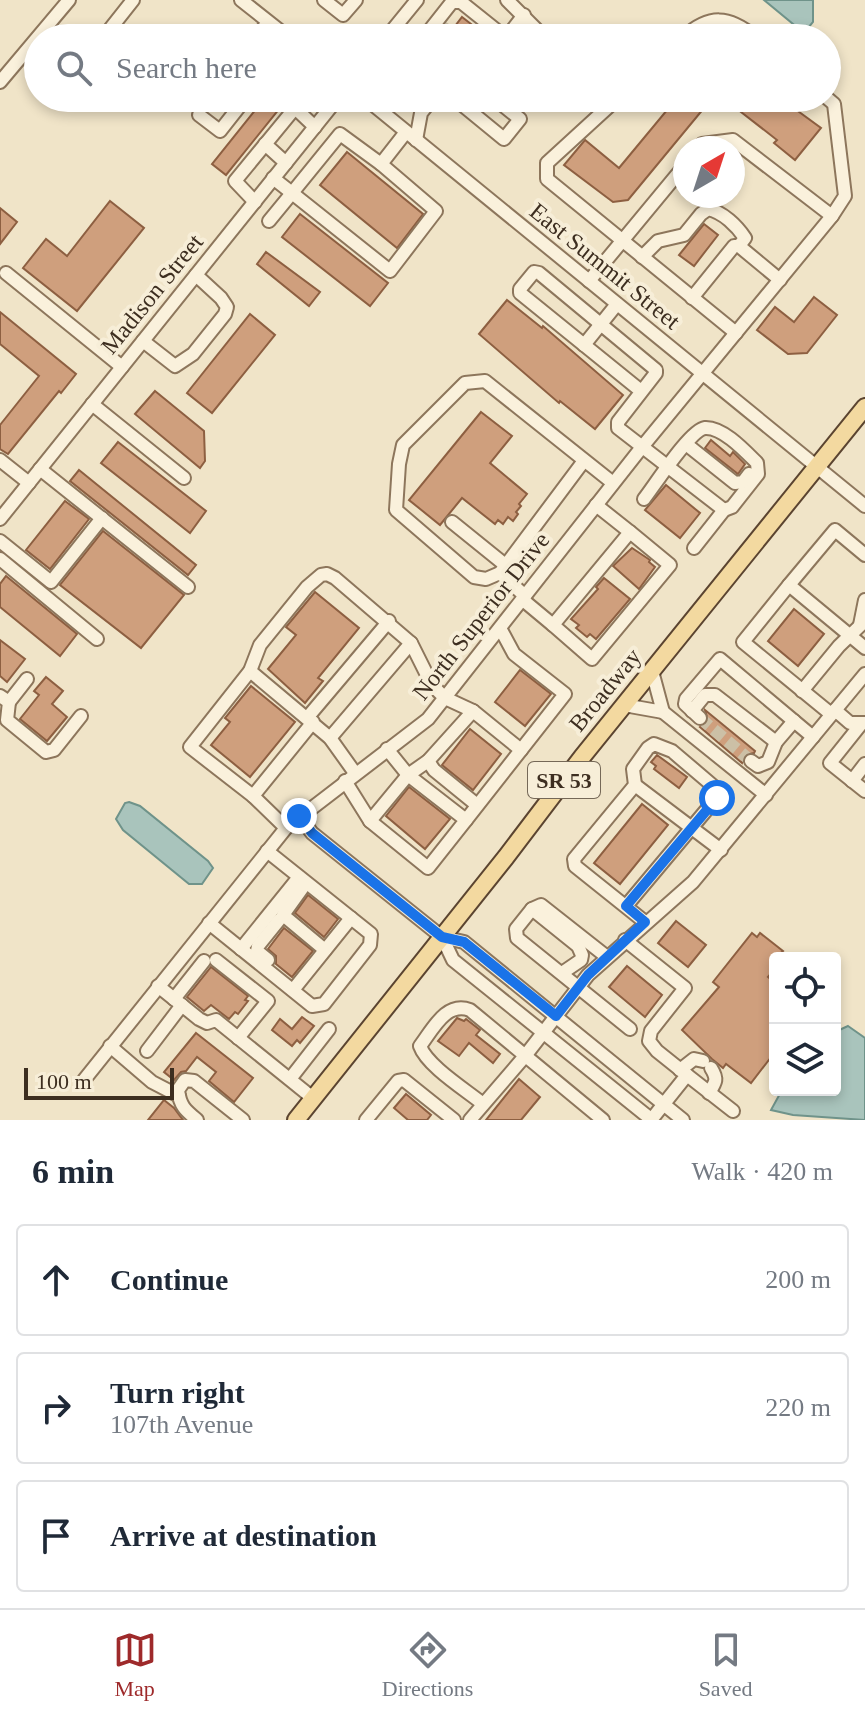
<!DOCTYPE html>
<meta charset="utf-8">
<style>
:root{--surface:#fff;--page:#f2f2f3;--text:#1f2937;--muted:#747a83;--line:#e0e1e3;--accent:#9e2a2b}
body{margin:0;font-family:Georgia,serif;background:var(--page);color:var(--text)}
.controls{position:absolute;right:24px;bottom:24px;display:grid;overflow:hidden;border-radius:8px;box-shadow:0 4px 12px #0003}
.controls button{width:72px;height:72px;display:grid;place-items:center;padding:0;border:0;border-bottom:2px solid var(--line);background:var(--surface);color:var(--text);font:40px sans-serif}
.compass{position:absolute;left:673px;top:136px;width:72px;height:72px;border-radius:50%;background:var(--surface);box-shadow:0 4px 12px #0003;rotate:39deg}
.scale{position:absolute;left:24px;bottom:20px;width:150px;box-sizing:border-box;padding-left:8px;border:4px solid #3d2e20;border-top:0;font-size:22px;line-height:28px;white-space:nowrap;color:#3d2e20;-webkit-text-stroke:6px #f7eed8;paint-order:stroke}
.stop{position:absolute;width:24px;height:24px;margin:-18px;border:6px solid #1a73e8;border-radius:50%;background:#fff}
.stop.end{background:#1a73e8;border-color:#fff;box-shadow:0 2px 8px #0008}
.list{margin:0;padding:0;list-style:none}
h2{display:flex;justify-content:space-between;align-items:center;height:104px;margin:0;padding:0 32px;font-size:34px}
h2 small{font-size:26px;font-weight:400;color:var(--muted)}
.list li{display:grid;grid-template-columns:52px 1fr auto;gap:24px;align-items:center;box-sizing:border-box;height:112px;margin:0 16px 16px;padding:0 16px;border:2px solid var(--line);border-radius:8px}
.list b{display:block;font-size:30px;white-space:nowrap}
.list p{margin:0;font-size:26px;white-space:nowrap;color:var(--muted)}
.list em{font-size:26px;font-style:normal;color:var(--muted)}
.icon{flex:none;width:44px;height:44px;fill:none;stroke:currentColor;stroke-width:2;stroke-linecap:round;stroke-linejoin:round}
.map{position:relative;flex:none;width:865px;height:1120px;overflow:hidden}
.search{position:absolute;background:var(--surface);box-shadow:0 4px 12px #0003;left:24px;right:24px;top:24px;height:88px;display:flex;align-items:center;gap:20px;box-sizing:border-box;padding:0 28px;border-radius:44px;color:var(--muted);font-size:30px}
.sheet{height:488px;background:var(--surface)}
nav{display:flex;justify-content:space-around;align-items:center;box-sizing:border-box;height:112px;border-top:2px solid var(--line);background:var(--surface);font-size:22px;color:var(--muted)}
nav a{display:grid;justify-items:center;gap:4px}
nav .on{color:var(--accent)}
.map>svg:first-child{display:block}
</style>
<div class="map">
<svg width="865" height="1120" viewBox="0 0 865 1120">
<rect width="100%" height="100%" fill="#f0e4c8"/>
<!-- water -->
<g fill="#a9c4bc" stroke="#6f938a" stroke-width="2">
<path d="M764,0H813V22L804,33Z"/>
<path d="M129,802L140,806L208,861L213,868L202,884H189L123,830L116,819L125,803Z"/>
<path d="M848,1026L865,1038V1120L793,1115L771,1110L782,1090H835V1032Z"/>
</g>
<!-- building -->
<g fill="#cf9f7d" stroke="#8d5f41" stroke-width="2">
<path d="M462,17L489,38H446Z"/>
<path d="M265,98H288L226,175L212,164Z"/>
<path d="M677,98H780L821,128L795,160L774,143L777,140L732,105L704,108L628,200L613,202L564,165L585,140L619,168Z"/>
<path d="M347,152L423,214L397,248L320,185Z"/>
<path d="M110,201L144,228L77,311L23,268L46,239L67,256Z"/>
<path d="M0,208L17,222L0,244Z"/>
<path d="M300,214L388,283L370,306L282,237Z"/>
<path d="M704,224L718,235L694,266L679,255Z"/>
<path d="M266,252L320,292L309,306L257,264Z"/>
<path d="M814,297L837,315L807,353L788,354L757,330L775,307L794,322Z"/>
<path d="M507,300L542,328L543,326L623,395L595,429L560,401L559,403L479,334Z"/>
<path d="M0,312L76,374L61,393L59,391L8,454L0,449V425L39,376L0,344Z"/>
<path d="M250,314L275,335L212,413L187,393Z"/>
<path d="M155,391L204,431L205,461L200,468L135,414Z"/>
<path d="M481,412L512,436L490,463L527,494L519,504L521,506L516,512L518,514L513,521L508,517L503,524L498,520L495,524L462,498L440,525L409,500Z"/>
<path d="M711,440L730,456L733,452L745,464L738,474L705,448Z"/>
<path d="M118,442L206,511L190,533L101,463Z"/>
<path d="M79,470L196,565L188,575L70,481Z"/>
<path d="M666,485L700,513L680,538L645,510Z"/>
<path d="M65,501L89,519L50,569L26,550Z"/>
<path d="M103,531L184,595L141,648L60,585Z"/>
<path d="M632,548L650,560L649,562L655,567L639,589L613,566Z"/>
<path d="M6,576L77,634L60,656L0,607V584Z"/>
<path d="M604,578L630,599L596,639L590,634L587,637L576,628L579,625L571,619L598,589L596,587Z"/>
<path d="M315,592L359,628L318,678L323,681L305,703L268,669L296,635L286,627Z"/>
<path d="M794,609L824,634L798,666L768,641Z"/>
<path d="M0,640L25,659L7,682L0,676Z"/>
<path d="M520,670L551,694L525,726L495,702Z"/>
<path d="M46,677L63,691L52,704L67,717L47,741L20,719L39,695L34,691Z"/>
<path d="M251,686L295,722L250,777L211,745L230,722L225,718Z"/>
<path d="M705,710L755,751L754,753L744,755L742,763L700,727L708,721Z"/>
<path d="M470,729L501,754L473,790L442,765Z"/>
<path d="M657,755L687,777L679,788L654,769L656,766L651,762Z"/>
<path d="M409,787L450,819L425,849L386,816Z"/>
<path d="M642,804L668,825L620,884L594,863Z"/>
<path d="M308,895L338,919L324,937L295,913Z"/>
<path d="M676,921L706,945L688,967L658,943Z"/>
<path d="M284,928L313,951L292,977L276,964V956L268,949Z"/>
<path d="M752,933L757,937L760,933L783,951L775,958V969L768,977L775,983V1052L751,1083L726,1064L723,1068L712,1059L682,1030L719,987L713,982Z"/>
<path d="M627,966L662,995L645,1017L609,987Z"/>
<path d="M211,967L248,996L245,1000L248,1001L238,1014L235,1012L229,1019L211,1005L204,1011L187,997Z"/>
<path d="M302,1017L314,1026L300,1043L297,1040L292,1046L272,1030L280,1019L292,1029Z"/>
<path d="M457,1018L464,1021L466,1019L480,1030L476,1035L500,1054L493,1063L469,1043L459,1056L438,1041Z"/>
<path d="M196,1033L253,1078L234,1102L209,1081L216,1072L197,1057L186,1071L181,1072L174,1080L164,1072Z"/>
<path d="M519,1079L540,1097L521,1120H486Z"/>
<path d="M406,1094L431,1115L427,1120H408L394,1108Z"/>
<path d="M164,1100L174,1108L183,1120H148Z"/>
</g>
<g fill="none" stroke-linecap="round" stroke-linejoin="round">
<!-- minor-tunnel -->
<g stroke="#ccc0a6" stroke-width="12" stroke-dasharray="12 6" stroke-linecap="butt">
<path d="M438,31L446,20"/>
<path d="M700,718L751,761"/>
</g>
<defs>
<g id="minor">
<path d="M241,0L289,38"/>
<path d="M324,0L343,15L356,0"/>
<path d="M507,0L545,38"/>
<path d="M103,38L133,0"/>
<path d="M256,38L268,22"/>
<path d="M386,38L417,0"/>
<path d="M427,38L426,35L452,2H461L506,38"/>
<path d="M506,38L524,15"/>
<path d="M683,38C709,14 729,15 756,38"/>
<path d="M0,82L69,0"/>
<path d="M365,98L865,506"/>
<path d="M454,98L504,139L520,119L494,98"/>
<path d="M618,98L547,163V179L736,333"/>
<path d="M827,98L834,104L845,196L832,216"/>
<path d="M199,115L220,131L246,98"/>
<path d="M416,140L421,113L433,98"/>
<path d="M265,144L286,163"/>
<path d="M273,178L292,193L340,134L381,164L406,132"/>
<path d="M255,202L235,181L295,108L315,127"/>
<path d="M269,221L292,193L390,271L436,211L381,164"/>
<path d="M642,257L658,241L684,235L701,214L708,209C723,212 737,226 745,238L739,246"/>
<path d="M6,273L122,367"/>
<path d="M589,281L685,165"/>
<path d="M692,298L734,246H739L780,280"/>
<path d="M143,341L175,366L193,354L225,314L227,307L221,298L196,275"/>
<path d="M584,345L617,304"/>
<path d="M641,391L520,293V289L534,272L539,273L656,370V373L618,422V428L724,510L732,507L758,474L757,463C745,451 723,427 705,428C690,430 655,485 644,499"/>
<path d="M92,404L184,478"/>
<path d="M686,444L735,483L743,482L749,474"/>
<path d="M0,460L29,483"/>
<path d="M40,469L188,587"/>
<path d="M0,519L338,98"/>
<path d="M452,522L504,564"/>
<path d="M0,541L51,582L102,518"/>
<path d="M694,548L724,510"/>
<path d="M0,559L97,639"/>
<path d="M500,573L583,462"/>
<path d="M789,585L835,530L865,555"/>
<path d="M525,596L500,573L486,579L474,577L396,510L399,464L403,445L465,383L485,381L613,483"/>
<path d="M523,600L553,625L630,532L596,505"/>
<path d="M553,625L592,659L670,565L630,532"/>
<path d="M860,625L865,600"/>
<path d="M500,628L514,654L565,694L521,750"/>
<path d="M250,671L330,738L355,773"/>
<path d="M802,691L839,646L865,621"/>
<path d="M0,696L9,702L7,720L46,752L54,750L81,716"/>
<path d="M9,702L27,679"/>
<path d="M624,705L663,712L652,671"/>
<path d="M835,710L850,723H865"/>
<path d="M692,711L705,695H715L776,742"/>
<path d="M663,712L766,795"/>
<path d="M831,714L743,642L789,585L865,648"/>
<path d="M307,718L389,621"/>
<path d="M700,718L685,704L686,699L720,659L813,737"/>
<path d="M862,723L830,763L865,791"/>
<path d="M330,738L411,643"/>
<path d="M428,761L434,770L477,805"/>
<path d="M751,761L758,766L768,762L776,742L794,721"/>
<path d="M345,781L370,821L428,868L466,820L408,775L387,749"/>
<path d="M852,781L865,764"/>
<path d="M635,785L721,850"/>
<path d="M253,796L313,722"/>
<path d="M299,816L312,833L442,937L453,960L652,1120"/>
<path d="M370,821L408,775L428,761L473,711L521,750L466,820"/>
<path d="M286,828L253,796L190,747L250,671L260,645L307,587L321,575L327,574L335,578L411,643L432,685L445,698L473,711"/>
<path d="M306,883L283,915L325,950"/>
<path d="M626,906L719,795V791L672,751L654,744L648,748L633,769L635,785L574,859L575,866L645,922"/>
<path d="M532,909L578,946L582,955L581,960L562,973"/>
<path d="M209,923L312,1006L324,1004L370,945L371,934L267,851"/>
<path d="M442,937L464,942L683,1120"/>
<path d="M625,940L685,988L651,1031L649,1041L657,1051L687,1075L651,1120"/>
<path d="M241,949L299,877"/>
<path d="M607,957L541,905L532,909L516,929L517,938L630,1029"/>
<path d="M216,960L268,1001L238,1038"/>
<path d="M268,960L257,951L258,946L279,920"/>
<path d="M158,986L199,1019L207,1023L216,1020L314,1099"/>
<path d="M293,990L351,918"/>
<path d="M174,999L204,961"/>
<path d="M110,1046L152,1082L179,1096"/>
<path d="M147,1051L182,1005"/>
<path d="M680,1070L694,1059L703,1061"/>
<path d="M687,1075L733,1111"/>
<path d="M290,1079L329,1029"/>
<path d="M84,1080L286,828L428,719L642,447L832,216L733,140L702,144L699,148"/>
<path d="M709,1093C716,1082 718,1079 711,1068"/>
<path d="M483,1104C466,1090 427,1066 420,1046C433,1029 446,1001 470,1010L603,1120"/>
<path d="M197,1120C185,1110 180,1106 178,1090L185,1080L194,1081L243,1120"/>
<path d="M366,1120L398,1081L404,1080L454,1120"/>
<path d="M470,1120L525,1056L588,975L693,882L865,674"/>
</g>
<path id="major" d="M296,1120L506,857L582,757L865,407"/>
</defs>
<!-- minor casing -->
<use href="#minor" stroke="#8d765c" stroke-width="16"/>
<!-- major casing -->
<use href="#major" stroke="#5b4430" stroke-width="20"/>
<!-- minor -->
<use href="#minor" stroke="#faf1dc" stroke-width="12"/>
<!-- major -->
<use href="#major" stroke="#f3d9a0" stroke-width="16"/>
</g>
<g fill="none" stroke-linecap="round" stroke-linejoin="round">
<!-- route -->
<path stroke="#1a73e8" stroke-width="10" d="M299,816L312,833L442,937L464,942L556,1016L588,975L645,922L626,906L717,798"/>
</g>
<g text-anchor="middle" stroke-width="8" stroke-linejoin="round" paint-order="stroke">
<!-- shield labels -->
<rect fill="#f7eed8" stroke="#756857" stroke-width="2" x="528" y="762" width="72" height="36" rx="6"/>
<g font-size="22" font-weight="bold" fill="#3d2e20">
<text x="564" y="788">SR 53</text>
</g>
<!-- street labels -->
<g font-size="24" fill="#3d2e20" stroke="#f7eed8">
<text transform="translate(605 266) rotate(39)" y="8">East Summit Street</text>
<text transform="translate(152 294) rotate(-51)" y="8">Madison Street</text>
<text transform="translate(481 616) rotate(-52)" y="8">North Superior Drive</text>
<text transform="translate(605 690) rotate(-51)" y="8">Broadway</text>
</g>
</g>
</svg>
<div class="controls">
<button><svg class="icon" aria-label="locate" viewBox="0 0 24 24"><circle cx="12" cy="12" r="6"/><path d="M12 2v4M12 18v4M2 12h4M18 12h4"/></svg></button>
<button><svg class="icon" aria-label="layers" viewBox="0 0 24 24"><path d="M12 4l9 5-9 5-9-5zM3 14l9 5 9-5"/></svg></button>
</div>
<svg class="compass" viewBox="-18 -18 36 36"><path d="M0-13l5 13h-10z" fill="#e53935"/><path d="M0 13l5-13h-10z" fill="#747a83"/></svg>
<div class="scale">100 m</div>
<div class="stop" style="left:717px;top:798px"></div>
<div class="stop end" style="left:299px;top:816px"></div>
<div class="search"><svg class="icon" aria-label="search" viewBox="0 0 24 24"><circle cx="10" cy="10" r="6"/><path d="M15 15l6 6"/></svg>Search here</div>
</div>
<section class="sheet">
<h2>6 min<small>Walk · 420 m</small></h2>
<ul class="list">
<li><svg class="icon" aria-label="ahead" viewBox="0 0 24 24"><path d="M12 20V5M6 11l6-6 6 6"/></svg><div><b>Continue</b></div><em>200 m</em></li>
<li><svg class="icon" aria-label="right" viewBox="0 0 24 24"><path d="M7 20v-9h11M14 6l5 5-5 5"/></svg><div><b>Turn right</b><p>107th Avenue</p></div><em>220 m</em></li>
<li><svg class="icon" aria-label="arrive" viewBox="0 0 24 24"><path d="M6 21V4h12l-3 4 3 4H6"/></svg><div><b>Arrive at destination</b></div></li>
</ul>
</section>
<nav>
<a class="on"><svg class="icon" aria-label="map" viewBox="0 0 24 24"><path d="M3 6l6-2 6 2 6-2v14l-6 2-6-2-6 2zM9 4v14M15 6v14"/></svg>Map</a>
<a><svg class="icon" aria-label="directions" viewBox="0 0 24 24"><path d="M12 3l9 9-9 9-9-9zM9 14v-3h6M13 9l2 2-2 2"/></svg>Directions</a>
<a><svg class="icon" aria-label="saved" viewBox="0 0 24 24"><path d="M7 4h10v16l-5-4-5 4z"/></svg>Saved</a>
</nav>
